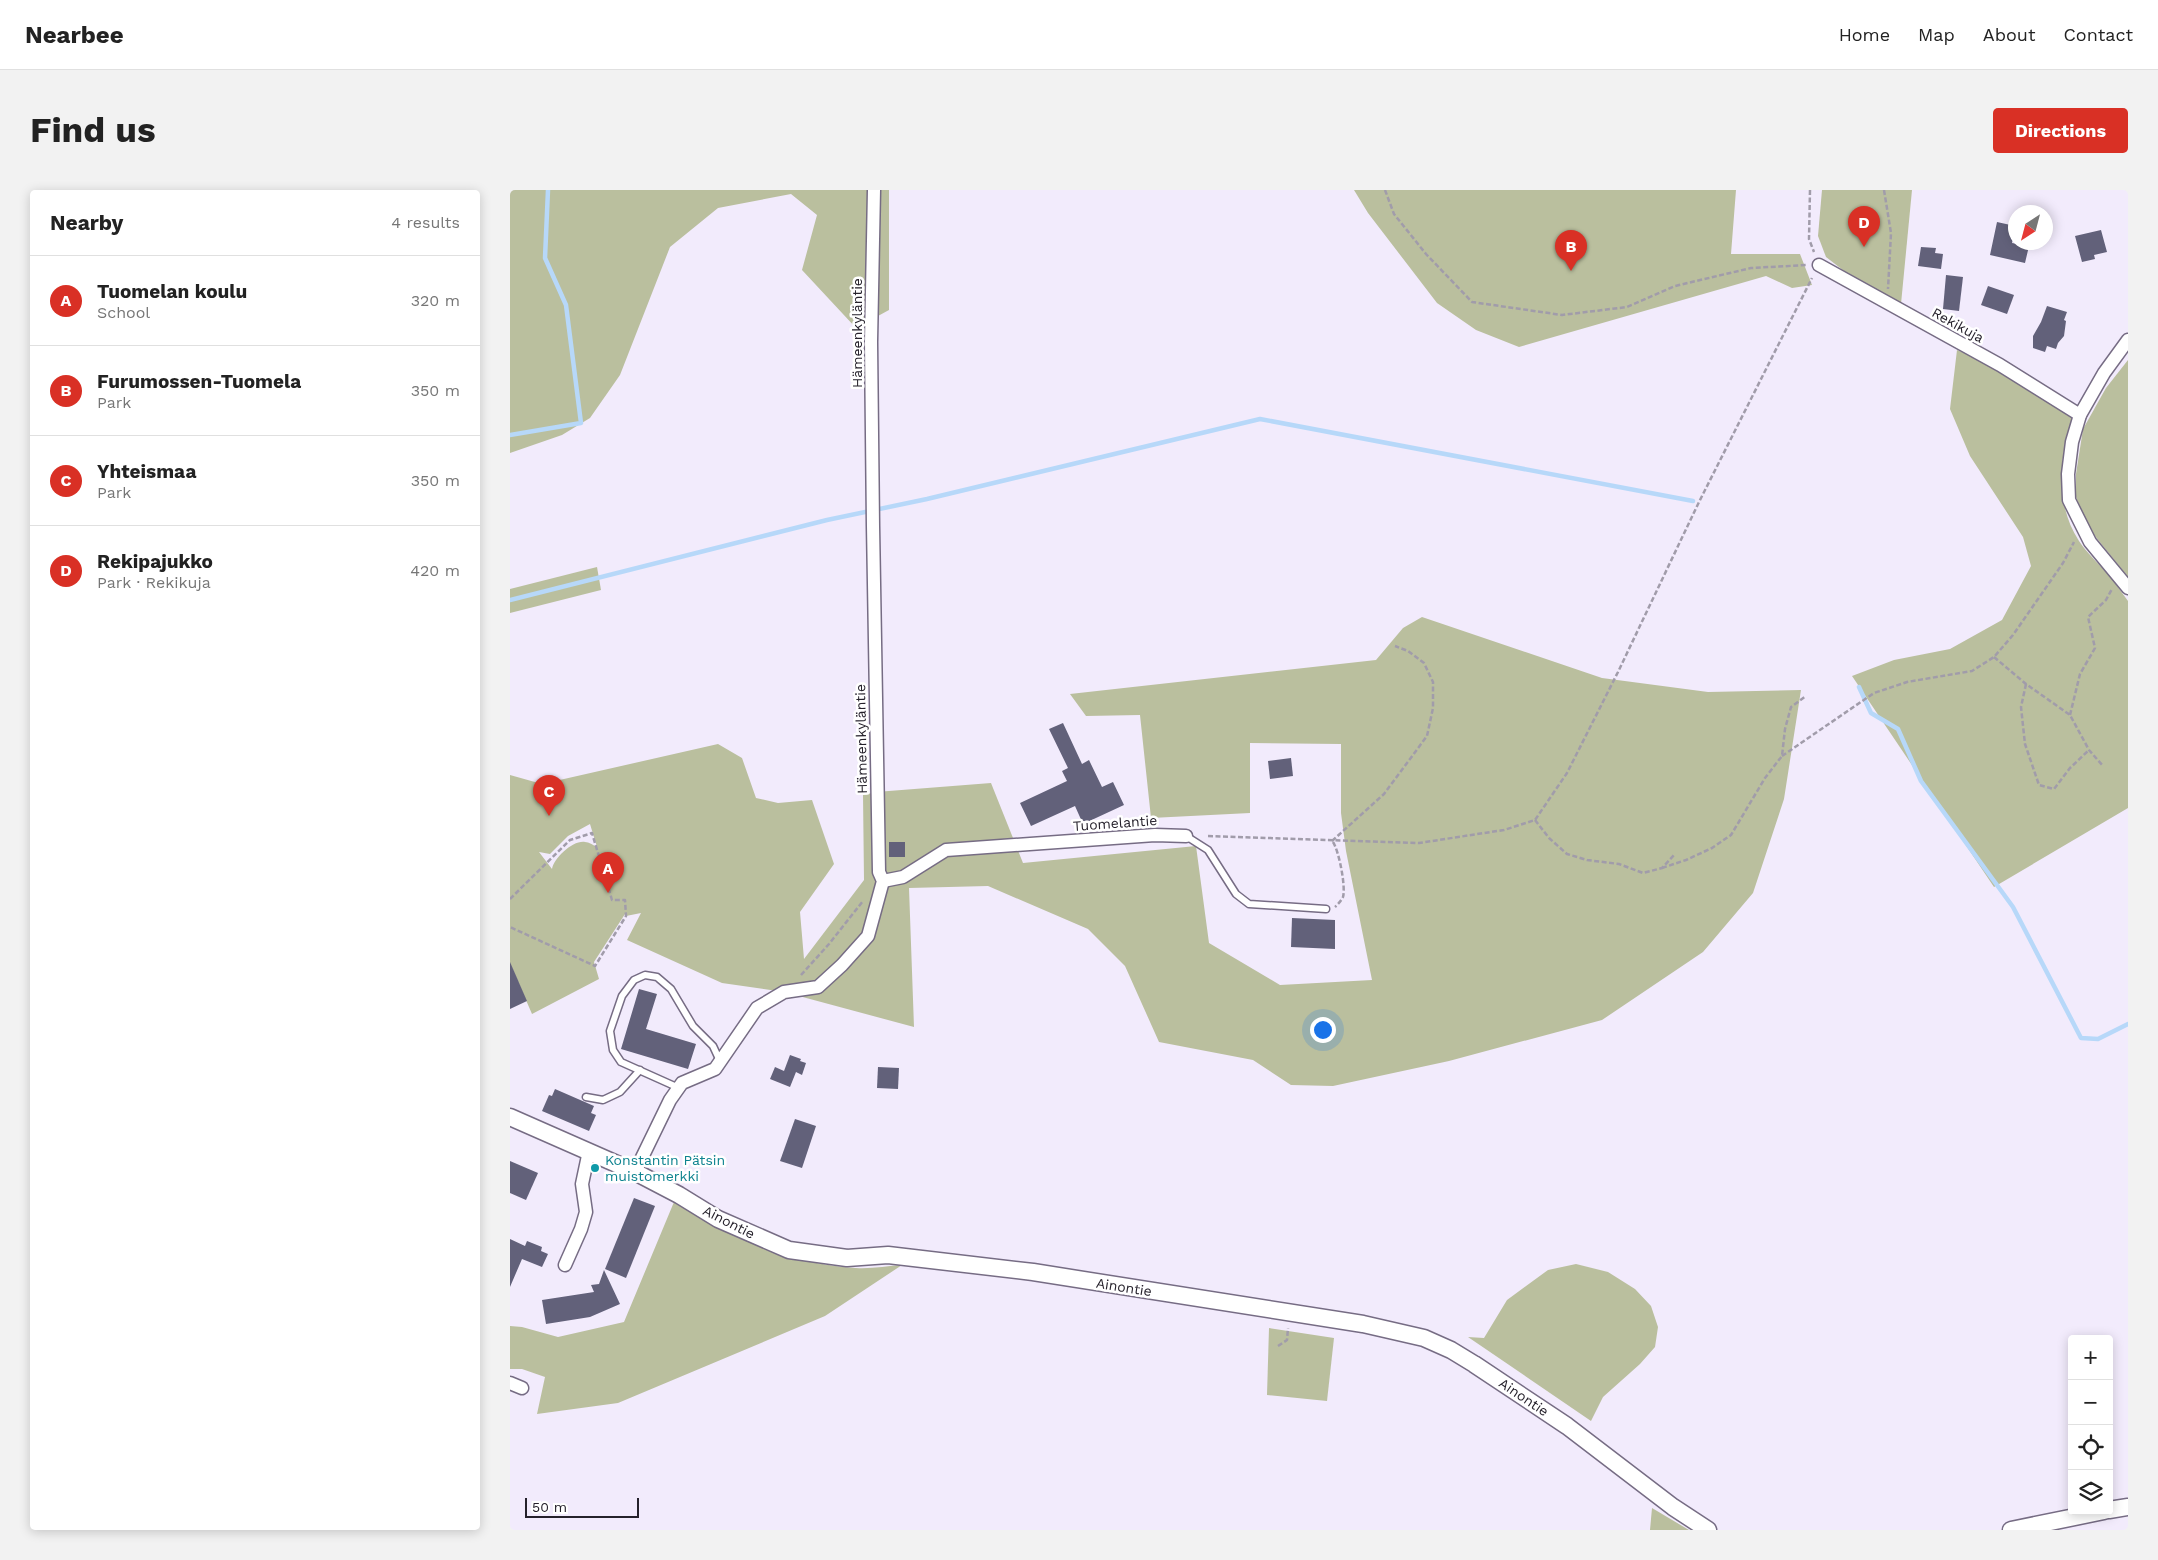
<!DOCTYPE html>
<meta charset="utf-8">
<style>
:root{--surface:#fff;--page:#f2f2f2;--text:#222;--muted:#767676;--line:#e0e0e0;--accent:#d93025}
body{margin:0;font-family:"Work Sans",sans-serif;background:var(--page);color:var(--text)}
.controls{position:absolute;right:15px;bottom:15px;display:grid;overflow:hidden;border-radius:5px;box-shadow:0 2px 12px #0003}
.controls button{width:45px;height:45px;display:grid;place-items:center;padding:0;border:0;border-bottom:1px solid var(--line);background:var(--surface);color:var(--text);font:25px sans-serif}
.compass{position:absolute;left:1498px;top:15px;width:45px;height:45px;border-radius:50%;background:var(--surface);box-shadow:0 2px 12px #0003;rotate:216deg}
.scale{position:absolute;left:15px;bottom:12px;width:114px;box-sizing:border-box;padding-left:5px;border:2px solid #25212b;border-top:0;font-size:14px;line-height:18px;white-space:nowrap;color:#25212b;-webkit-text-stroke:4px #fff;paint-order:stroke}
.you{position:absolute;left:812px;top:839px;width:18px;height:18px;margin:-12px;border:4px solid #fff;border-radius:50%;background:#1a73e8;box-shadow:0 0 0 8px #1a73e833}
.badge{display:grid;place-items:center;width:32px;height:32px;border-radius:50%;background:var(--accent);color:#fff;font-size:16px;font-weight:700}
.pin{position:absolute;translate:-50% -41px;filter:drop-shadow(0 1px 2px #0008)}
.pin::after{content:'';position:absolute;top:26px;width:18px;height:15px;background:inherit;clip-path:polygon(0 0,100% 0,50% 100%)}
.list{margin:0;padding:0;list-style:none}
h2{display:flex;justify-content:space-between;align-items:center;height:65px;margin:0;padding:0 20px;font-size:21px}
h2 small{font-size:16px;font-weight:400;color:var(--muted)}
.list li{display:grid;grid-template-columns:32px 1fr auto;gap:15px;align-items:center;box-sizing:border-box;height:90px;padding:0 20px;border-top:1px solid var(--line)}
.list b{display:block;font-size:19px;white-space:nowrap}
.list p{margin:0;font-size:16px;white-space:nowrap;color:var(--muted)}
.list em{font-size:16px;font-style:normal;color:var(--muted)}
.icon{flex:none;width:28px;height:28px;fill:none;stroke:currentColor;stroke-width:2;stroke-linecap:round;stroke-linejoin:round}
.map{position:relative;flex:none;width:1618px;height:1340px;overflow:hidden;border-radius:5px}
header{display:flex;align-items:center;gap:30px;box-sizing:border-box;height:70px;padding:0 25px;background:var(--surface);border-bottom:1px solid var(--line)}
header strong{font-size:24px}
nav{display:flex;gap:28px;margin-inline-start:auto;font-size:18px}
.intro{display:flex;align-items:center;justify-content:space-between;box-sizing:border-box;height:120px;padding:0 30px}
h1{margin:0;font-size:35px}
.button{padding:12px 22px;border-radius:5px;background:var(--accent);color:#fff;font-size:18px;font-weight:700}
main{display:flex;gap:30px;padding:0 30px}
aside{flex:1;background:var(--surface);border-radius:5px;box-shadow:0 2px 12px #0003}
.map>svg:first-child{display:block}
</style>
<header>
<strong>Nearbee</strong>
<nav><a>Home</a><a>Map</a><a>About</a><a>Contact</a></nav>
</header>
<div class="intro"><h1>Find us</h1><a class="button">Directions</a></div>
<main>
<aside>
<h2>Nearby<small>4 results</small></h2>
<ul class="list">
<li><span class="badge">A</span><div><b>Tuomelan koulu</b><p>School</p></div><em>320 m</em></li>
<li><span class="badge">B</span><div><b>Furumossen-Tuomela</b><p>Park</p></div><em>350 m</em></li>
<li><span class="badge">C</span><div><b>Yhteismaa</b><p>Park</p></div><em>350 m</em></li>
<li><span class="badge">D</span><div><b>Rekipajukko</b><p>Park · Rekikuja</p></div><em>420 m</em></li>
</ul>
</aside>
<div class="map">
<svg width="1618" height="1340" viewBox="0 0 1618 1340">
<rect width="100%" height="100%" fill="#f2ebfc"/>
<!-- green -->
<g fill="#babf9e" fill-rule="evenodd">
<path d="M0,0H379V120L346,138L292,80L307,25L281,4L208,18L160,57L110,185L80,228L52,245L0,263Z"/>
<path d="M844,0H1226L1221,64H1290L1302,95L1282,98L1256,86L1009,157L966,140L927,113L858,23Z"/>
<path d="M1312,0H1402L1391,114L1338,84L1316,67L1308,46Z"/>
<path d="M1447,160C1489,177 1525,203 1562,228C1549,269 1545,314 1569,351C1577,363 1588,373 1597,383C1605,392 1611,402 1618,411V618L1484,697L1342,486L1384,470L1440,459L1492,430L1521,376L1513,347L1460,266L1440,219Z"/>
<path d="M1618,170V387L1576,335L1566,307V284L1573,239L1596,198Z"/>
<path d="M87,377L91,400L0,423V399Z"/>
<path d="M912,427L1092,488L1198,502L1291,500L1274,609L1243,703L1193,762L1092,830L939,871L823,896L781,895L743,870L649,852L615,776L578,739L478,696L399,698L404,837L274,802L212,793L117,750L131,723L116,726L115,724L84,772L89,789L22,824L0,773V585L32,594L208,554L232,568L246,608L268,613L302,610L324,674L290,722L294,769L354,690L353,605L366,602L481,593L513,673L686,656L699,753L770,795L862,790L836,661L831,623V554L740,553V623L641,628L630,525L576,526L560,504L866,470L893,438ZM80,634L87,657C83,655 79,652 75,652C63,650 44,668 42,679L29,662L40,664L58,646Z"/>
<path d="M164,1012C226,1047 273,1073 346,1078C361,1079 377,1076 392,1075L315,1126L108,1213L27,1224L35,1187L12,1179H0V1136L12,1137L48,1147L114,1132Z"/>
<path d="M1066,1074L1098,1082L1125,1099L1141,1116L1148,1137L1145,1157L1130,1174L1093,1207L1081,1231L958,1147L974,1148L997,1110L1038,1080Z"/>
<path d="M759,1138L824,1148L817,1211L757,1205Z"/>
<path d="M1142,1318L1179,1340H1140Z"/>
</g>
<g fill="none" stroke-linecap="round" stroke-linejoin="round">
<!-- stream -->
<g stroke="#b7d8f9" stroke-width="4.5">
<path d="M0,245L71,233L56,115L35,68L38,0"/>
<path d="M0,410L317,330L417,309L750,229L1183,311"/>
<path d="M1349,497L1361,523L1388,539L1411,591L1503,717L1571,848L1588,849L1618,834"/>
</g>
</g>
<!-- building -->
<g fill="#62617a">
<path d="M1487,32L1505,36L1502,53L1519,56L1515,73L1480,65Z"/>
<path d="M1591,40L1597,62L1584,65L1585,69L1572,72L1565,46Z"/>
<path d="M1411,57L1426,58L1425,63L1433,64L1431,79L1408,76Z"/>
<path d="M1436,85L1453,87L1449,121L1433,119Z"/>
<path d="M1478,96L1504,105L1497,124L1471,115Z"/>
<path d="M1537,116L1557,122L1554,130L1556,131L1554,146L1548,153L1546,159L1537,156L1535,162L1523,158V146L1531,132Z"/>
<path d="M553,533L572,574L579,570L592,597L603,592L614,615L573,634L565,616L521,636L510,613L557,591L552,581L558,578L539,539Z"/>
<path d="M781,568L783,586L760,589L758,571Z"/>
<rect x="379" y="652" width="16" height="15"/>
<path d="M782,728L825,730V759L781,757Z"/>
<path d="M0,772L17,811L0,819Z"/>
<path d="M129,799L147,804L136,839L186,854L178,879L111,859Z"/>
<path d="M280,865L291,869L290,871L296,873L292,885L286,882L280,897L260,889L265,877L274,881Z"/>
<path d="M368,877L389,878L388,899L367,898Z"/>
<path d="M45,899L84,916L81,923L86,925L79,941L32,921L39,905L42,906Z"/>
<path d="M285,929L306,936L292,978L270,971Z"/>
<path d="M0,971L28,983L16,1010L0,1003Z"/>
<path d="M124,1008L145,1016L116,1088L95,1079Z"/>
<path d="M0,1049L15,1056L17,1051L32,1057L31,1061L38,1064L32,1077L12,1069L0,1097Z"/>
<path d="M94,1080L110,1114L80,1127L36,1134L32,1110L84,1102L81,1095L89,1094Z"/>
</g>
<g fill="none" stroke-linecap="round" stroke-linejoin="round">
<defs>
<g id="service">
<path d="M676,646L698,660L726,704L739,714L816,719"/>
<path d="M169,898L111,872L103,860L100,841L112,806L124,790L135,785L147,787L161,799L183,836L203,856L210,871"/>
<path d="M76,907L93,910L110,902L130,880"/>
</g>
<g id="minor">
<path d="M1309,75L1490,175L1570,225"/>
<path d="M1618,150L1594,183L1570,225L1562,252L1558,284L1559,310L1580,352L1618,398"/>
<path d="M373,691L393,687L436,660L645,645L676,646"/>
<path d="M125,982L160,910L172,893L205,879L247,818L274,802L308,797L332,775L358,746L373,691L369,682L363,336L361,152L364,0"/>
<path d="M55,1075L71,1039L76,1022L72,994L79,961"/>
<path d="M0,1193L12,1198"/>
</g>
<g id="tertiary">
<path d="M0,927L125,982L169,1005L208,1029L279,1060L337,1068L378,1065L523,1082L853,1134L914,1148L941,1160L964,1174L1057,1236L1163,1317L1198,1340"/>
<path d="M1599,1320L1618,1317"/>
<path d="M1501,1340L1594,1321"/>
</g>
</defs>
<!-- service casing -->
<use href="#service" stroke="#766c84" stroke-width="9"/>
<!-- minor casing -->
<use href="#minor" stroke="#766c84" stroke-width="15"/>
<!-- tertiary casing -->
<use href="#tertiary" stroke="#766c84" stroke-width="19"/>
<!-- path -->
<g stroke="#a19caa" stroke-width="2.5" stroke-dasharray="5 2.5" stroke-linecap="butt">
<path d="M875,0L884,24L916,64L962,112L1052,125L1117,117L1165,96L1241,78L1297,75"/>
<path d="M1300,0L1299,49L1304,62"/>
<path d="M1374,0L1381,43L1378,99"/>
<path d="M1484,467L1516,494L1560,525L1579,560L1593,576"/>
<path d="M1516,494L1511,517L1515,554L1529,595L1544,599L1560,578L1579,560"/>
<path d="M1560,525L1570,484L1585,458L1578,427L1596,410L1602,399"/>
<path d="M1272,566L1364,503L1397,492L1462,481L1484,467L1503,445L1553,373L1564,352"/>
<path d="M1025,630L1039,648L1057,664L1077,670L1109,674L1133,683L1152,678L1164,665"/>
<path d="M698,646L909,653L994,640L1025,630L1057,583L1108,482L1189,312L1302,88"/>
<path d="M822,651L874,604L917,546L923,518V492L914,473L898,461L885,456"/>
<path d="M823,652C829,661 836,697 833,707C831,711 828,714 825,717"/>
<path d="M1152,678L1176,670L1202,658L1221,645L1255,588L1272,566L1275,539L1281,517L1296,506"/>
<path d="M0,709L60,650L82,643L102,710H115L116,726L85,776L0,737"/>
<path d="M291,785L319,754L353,711"/>
<path d="M768,1156L777,1150L778,1138"/>
</g>
<!-- service -->
<use href="#service" stroke="#fff" stroke-width="6"/>
<!-- minor -->
<use href="#minor" stroke="#fff" stroke-width="12"/>
<!-- tertiary -->
<use href="#tertiary" stroke="#fff" stroke-width="16"/>
</g>
<!-- markers -->
<circle fill="#0f9aa8" stroke="#fff" stroke-width="2" cx="85" cy="978" r="5"/>
<g text-anchor="middle" stroke-width="5" stroke-linejoin="round" paint-order="stroke">
<!-- street labels -->
<g font-size="14" fill="#25212b" stroke="#fff">
<text transform="translate(1448 135) rotate(29)" y="5">Rekikuja</text>
<text transform="translate(347 143) rotate(-90)" y="5">Hämeenkyläntie</text>
<text transform="translate(351 549) rotate(-91)" y="5">Hämeenkyläntie</text>
<text transform="translate(605 633) rotate(-4)" y="5">Tuomelantie</text>
<text transform="translate(219 1032) rotate(27)" y="5">Ainontie</text>
<text transform="translate(614 1097) rotate(9)" y="5">Ainontie</text>
<text transform="translate(1014 1207) rotate(34)" y="5">Ainontie</text>
</g>
<!-- culture labels -->
<g font-size="14" fill="#0d838f" stroke="#fff" text-anchor="start">
<text x="95" y="975">Konstantin Pätsin<tspan x="95" dy="16">muistomerkki</tspan></text>
</g>
</g>
</svg>
<div class="controls">
<button>+</button>
<button>−</button>
<button><svg class="icon" aria-label="locate" viewBox="0 0 24 24"><circle cx="12" cy="12" r="6"/><path d="M12 2v4M12 18v4M2 12h4M18 12h4"/></svg></button>
<button><svg class="icon" aria-label="layers" viewBox="0 0 24 24"><path d="M12 4l9 5-9 5-9-5zM3 14l9 5 9-5"/></svg></button>
</div>
<svg class="compass" viewBox="-18 -18 36 36"><path d="M0-13l5 13h-10z" fill="#e53935"/><path d="M0 13l5-13h-10z" fill="#767676"/></svg>
<div class="scale">50 m</div>
<div class="you"></div>
<div class="pin badge" style="left:98px;top:703px">A</div>
<div class="pin badge" style="left:1061px;top:81px">B</div>
<div class="pin badge" style="left:39px;top:626px">C</div>
<div class="pin badge" style="left:1354px;top:57px">D</div>
</div>
</main>
